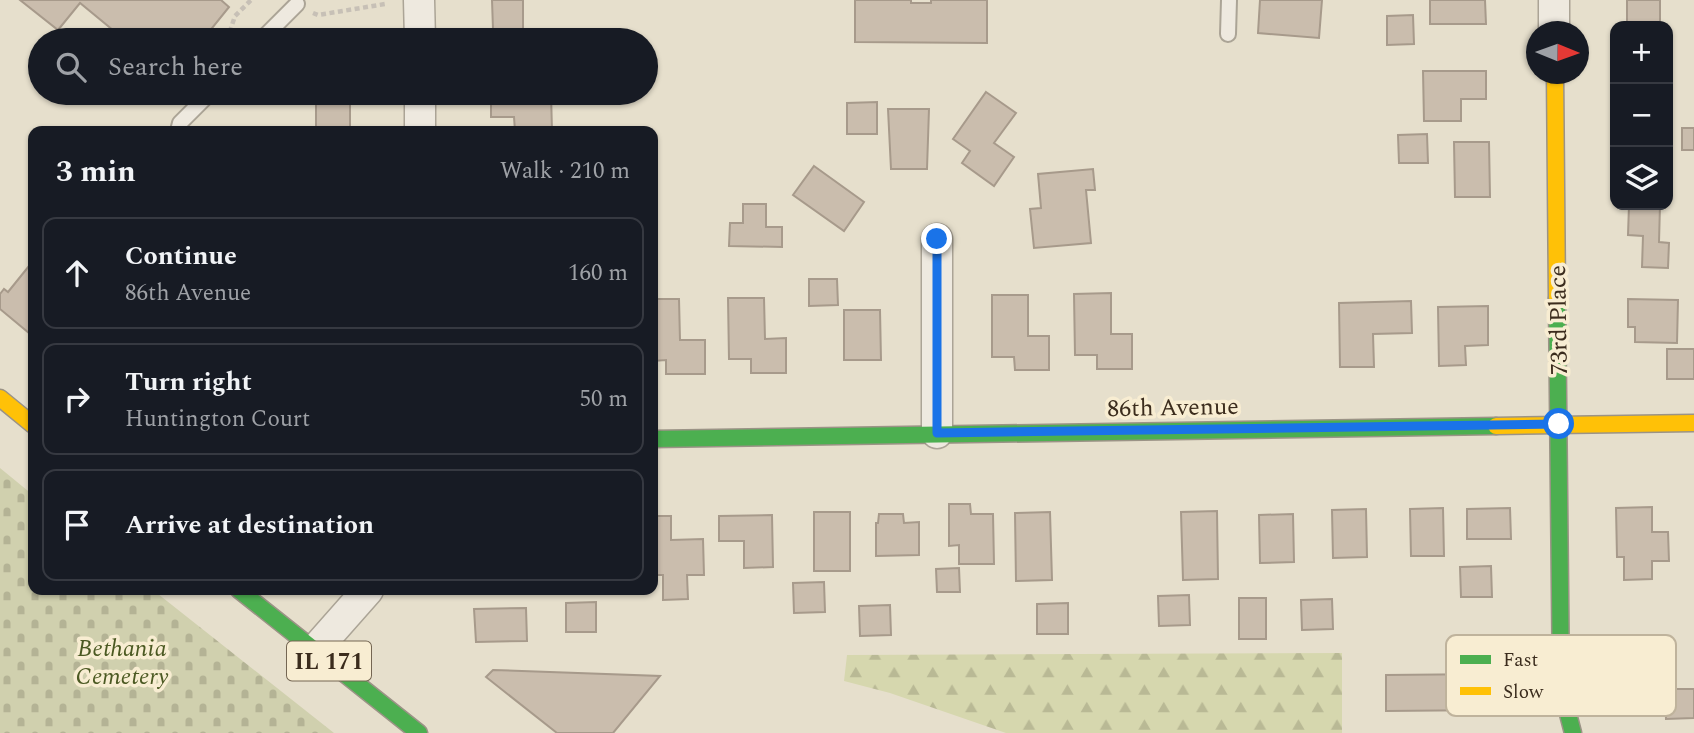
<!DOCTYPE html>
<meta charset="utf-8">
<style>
:root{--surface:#171b24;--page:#242831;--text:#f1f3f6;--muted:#9ea1a6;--line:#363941}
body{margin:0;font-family:Spectral,serif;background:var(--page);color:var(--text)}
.controls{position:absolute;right:21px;top:21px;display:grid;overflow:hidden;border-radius:14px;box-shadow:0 2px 5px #0004}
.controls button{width:63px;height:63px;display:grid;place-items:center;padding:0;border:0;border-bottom:2px solid var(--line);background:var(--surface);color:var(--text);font:35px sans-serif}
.compass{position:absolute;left:1526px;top:21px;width:63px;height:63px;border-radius:50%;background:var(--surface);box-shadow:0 2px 5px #0004;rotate:91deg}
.stop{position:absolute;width:21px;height:21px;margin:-16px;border:5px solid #1a73e8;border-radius:50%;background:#fff}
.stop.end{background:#1a73e8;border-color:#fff;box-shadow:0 2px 7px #0008}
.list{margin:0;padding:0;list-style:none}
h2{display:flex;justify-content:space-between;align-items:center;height:91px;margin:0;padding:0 28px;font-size:30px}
h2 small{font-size:23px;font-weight:400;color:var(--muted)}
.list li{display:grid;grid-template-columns:46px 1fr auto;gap:21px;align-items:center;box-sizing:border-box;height:112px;margin:0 14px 14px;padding:0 14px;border:2px solid var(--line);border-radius:14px}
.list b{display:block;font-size:26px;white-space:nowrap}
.list p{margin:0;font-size:23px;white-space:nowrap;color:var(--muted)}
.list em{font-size:23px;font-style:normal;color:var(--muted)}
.icon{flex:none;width:38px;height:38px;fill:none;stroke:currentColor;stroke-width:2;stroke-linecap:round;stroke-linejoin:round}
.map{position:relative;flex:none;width:1694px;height:733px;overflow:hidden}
.search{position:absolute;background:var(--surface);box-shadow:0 2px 5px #0004;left:28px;top:28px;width:630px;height:77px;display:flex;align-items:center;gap:18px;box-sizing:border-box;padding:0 24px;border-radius:38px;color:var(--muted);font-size:26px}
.panel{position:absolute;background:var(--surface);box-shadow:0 2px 5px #0004;left:28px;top:126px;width:630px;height:469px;border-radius:14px}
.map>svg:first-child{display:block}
</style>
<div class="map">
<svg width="1694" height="733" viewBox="0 0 1694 733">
<defs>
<pattern id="forest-firs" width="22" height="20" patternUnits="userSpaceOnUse" patternTransform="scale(1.75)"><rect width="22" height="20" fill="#d6d7ae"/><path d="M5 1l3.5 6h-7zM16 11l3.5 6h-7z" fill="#b9b995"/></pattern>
<pattern id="cemetery-stones" width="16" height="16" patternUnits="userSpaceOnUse" patternTransform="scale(1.75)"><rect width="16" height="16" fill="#d0d0ae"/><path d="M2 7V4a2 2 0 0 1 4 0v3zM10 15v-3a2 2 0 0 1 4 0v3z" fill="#b4b395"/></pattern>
</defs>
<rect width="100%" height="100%" fill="#e6dfcc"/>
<!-- forest -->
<path fill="url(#forest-firs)" d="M1342,653V733H1006L890,693L844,681L847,655Z"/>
<!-- cemetery -->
<path fill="url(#cemetery-stones)" d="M0,468L33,495V590H153L334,733H0Z"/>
<!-- building -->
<g fill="#cabdad" stroke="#a79a8b" stroke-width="2">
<path d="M20,0H221L229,7L208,33L217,40H125L80,3L58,30Z"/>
<path d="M492,0H523V30L493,29Z"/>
<path d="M855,0H911V3H931V0H987V43L855,42Z"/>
<path d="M1260,0H1322L1319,38L1258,33Z"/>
<path d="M1430,0H1485L1486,24H1430Z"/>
<rect x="1627" y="0" width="33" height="26"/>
<path d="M1413,15L1414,44L1387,45V16Z"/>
<path d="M1423,71H1486V99H1461V121H1424Z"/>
<path d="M986,92L1016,113L994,143L1014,157L994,186L962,163L970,151L953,139Z"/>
<rect x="316" y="93" width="34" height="34"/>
<path d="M491,93H551L552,131H515L514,117H491Z"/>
<path d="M877,102V134H847V103Z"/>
<path d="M888,109H929L927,169H891Z"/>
<rect x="1682" y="128" width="12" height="22"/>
<path d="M1427,134L1428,163H1399L1398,135Z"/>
<path d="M1454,142H1489L1490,197H1455Z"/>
<path d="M814,166L864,202L844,231L793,195Z"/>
<path d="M1093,169L1095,190H1086L1091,243L1034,248L1030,209L1041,208L1038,174Z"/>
<path d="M743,204H766V227H782V247L729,246L730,223H743Z"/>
<path d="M1629,205H1660L1659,242L1669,243L1668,268L1642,267L1643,236L1628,235Z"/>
<path d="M29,266L33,269V328L29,333L0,309V294L4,289L8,292Z"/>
<path d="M809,279H837L838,305L809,306Z"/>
<path d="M1111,293V334H1132V369H1097V355H1075L1074,294Z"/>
<path d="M992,295H1028V336H1049V370H1015L1014,357H992Z"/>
<path d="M728,298H764L765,339L786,338V373H751V359H729Z"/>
<path d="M653,299H679L680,340H705V374H666V360L653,361Z"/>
<path d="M1628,299L1678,300L1677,343L1635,342V327H1628Z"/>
<path d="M1411,301L1412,333L1373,334L1374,367H1340L1339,303Z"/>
<path d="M1488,306V345L1465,346L1466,365L1439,366L1438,307Z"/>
<path d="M844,310H880L881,360H844Z"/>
<rect x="1667" y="349" width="27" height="30"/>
<path d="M949,504H970L971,514H993L994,564H959V545L949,546Z"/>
<path d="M1652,507V532H1668L1669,561H1652V579L1624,580V557H1617L1616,508Z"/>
<path d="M1443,508L1444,556H1411L1410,509Z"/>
<path d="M1510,508L1511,539H1467V509Z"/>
<path d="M1366,509L1367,557L1333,558L1332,510Z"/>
<path d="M1217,511L1218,579L1183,580L1181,512Z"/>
<rect x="814" y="512" width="36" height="59"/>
<path d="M1050,512L1052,580L1016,581L1015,513Z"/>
<path d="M879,514H903L904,523L919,522V555L876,556V523H878Z"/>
<path d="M1293,514L1294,562L1260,563L1259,515Z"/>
<path d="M772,515L773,567L744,568V541H719V516Z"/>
<path d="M653,516H671V540L703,539L704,575H687L688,599L663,600V575H653Z"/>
<path d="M1491,566L1492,597H1461L1460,567Z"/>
<path d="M959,568L960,592H937L936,569Z"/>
<path d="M824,582L825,612L794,613L793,583Z"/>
<path d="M1189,595L1190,625L1159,626L1158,596Z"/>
<rect x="1239" y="598" width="27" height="41"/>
<path d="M1332,599L1333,629L1302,630L1301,600Z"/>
<path d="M596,602V632H566V603Z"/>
<path d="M1068,603V634H1037V604Z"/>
<path d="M890,605L891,635L860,636L859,606Z"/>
<path d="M526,608L527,641L476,642L474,609Z"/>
<path d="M1619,650H1652V716H1620Z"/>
<path d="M493,670L660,676L613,733H557L486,677Z"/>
<path d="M1493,674V710L1386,711V675Z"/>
<path d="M1665,689H1694V718L1666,719Z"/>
</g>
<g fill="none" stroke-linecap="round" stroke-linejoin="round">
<defs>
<g id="lane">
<path d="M1228,34L1229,0"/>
<path d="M261,40L297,4"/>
<path d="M178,131L180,123L210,93"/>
</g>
<g id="street">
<path d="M419,0L420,40"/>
<path d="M1554,0V32"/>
<path d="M420,93V131"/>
<path d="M937,239V433"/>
<path d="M315,650L368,590"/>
</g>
<g id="fast">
<path d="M1557,298L1561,687L1573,733"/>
<path d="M653,439L1496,426"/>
<path d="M239,590L419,733"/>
</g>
<g id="slow">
<path d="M1555,74L1557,298"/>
<path d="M0,398L33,425"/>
<path d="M1496,426L1694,423"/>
</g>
</defs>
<!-- lane casing -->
<use href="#lane" stroke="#aba496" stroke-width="18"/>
<!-- street casing -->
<use href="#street" stroke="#aba496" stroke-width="33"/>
<!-- fast casing -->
<use href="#fast" stroke="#9b9386" stroke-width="19"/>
<!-- slow casing -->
<use href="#slow" stroke="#9b9386" stroke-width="19"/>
<!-- path -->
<g stroke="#c7c0b6" stroke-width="4.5" stroke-dasharray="5 3.5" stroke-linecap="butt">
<path d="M313,13L318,15L385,4"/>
<path d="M227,40L235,16L251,0"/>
</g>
<!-- lane -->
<use href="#lane" stroke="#eee9df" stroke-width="14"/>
<!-- street -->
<use href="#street" stroke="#eee9df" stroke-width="30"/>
<!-- fast -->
<use href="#fast" stroke="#4caf50" stroke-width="16"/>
<!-- slow -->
<use href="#slow" stroke="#ffc107" stroke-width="16"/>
</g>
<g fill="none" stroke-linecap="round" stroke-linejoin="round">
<!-- route -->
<path stroke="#1a73e8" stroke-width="9" d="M937,239V433L1559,424"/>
</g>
<g text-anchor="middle" stroke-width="7" stroke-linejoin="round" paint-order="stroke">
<!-- shield labels -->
<rect fill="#f8edd2" stroke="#746653" stroke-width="2" x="287" y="641.5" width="84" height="39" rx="5"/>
<g font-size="23" font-weight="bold" fill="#3b2c1d">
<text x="329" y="669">IL 171</text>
</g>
<!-- street labels -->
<g font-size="24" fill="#3b2c1d" stroke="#f8edd2">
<text transform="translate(1558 320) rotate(-91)" y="8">73rd Place</text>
<text transform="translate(1173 407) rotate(-1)" y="8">86th Avenue</text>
</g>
<!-- park labels -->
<g font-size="24" font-style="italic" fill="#4b5922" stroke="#f8edd2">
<text x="122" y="656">Bethania<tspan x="122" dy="28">Cemetery</tspan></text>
</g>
</g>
<!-- legend -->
<rect x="1446" y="635" width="230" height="81" rx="10" fill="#f8edd2" stroke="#bfb39c" stroke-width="2"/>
<rect x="1460" y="655" width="31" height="9" fill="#4caf50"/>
<rect x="1460" y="687" width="31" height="8" fill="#ffc107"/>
<g font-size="19" fill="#3b2c1d">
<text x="1503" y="666">Fast</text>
<text x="1503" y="698">Slow</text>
</g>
</svg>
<div class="controls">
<button>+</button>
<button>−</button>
<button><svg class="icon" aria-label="layers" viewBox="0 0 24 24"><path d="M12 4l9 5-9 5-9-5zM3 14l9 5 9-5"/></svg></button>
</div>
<svg class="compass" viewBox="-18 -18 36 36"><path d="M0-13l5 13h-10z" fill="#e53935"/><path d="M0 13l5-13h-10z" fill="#9ea1a6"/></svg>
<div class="stop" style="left:1559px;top:424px"></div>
<div class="stop end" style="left:937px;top:239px"></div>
<div class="search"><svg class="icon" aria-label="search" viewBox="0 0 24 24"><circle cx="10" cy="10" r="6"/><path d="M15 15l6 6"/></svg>Search here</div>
<section class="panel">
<h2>3 min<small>Walk · 210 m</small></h2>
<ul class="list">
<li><svg class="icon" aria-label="ahead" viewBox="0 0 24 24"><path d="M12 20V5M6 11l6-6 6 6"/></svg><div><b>Continue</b><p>86th Avenue</p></div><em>160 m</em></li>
<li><svg class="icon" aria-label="right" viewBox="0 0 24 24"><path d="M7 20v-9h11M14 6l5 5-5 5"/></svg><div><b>Turn right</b><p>Huntington Court</p></div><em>50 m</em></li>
<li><svg class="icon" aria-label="arrive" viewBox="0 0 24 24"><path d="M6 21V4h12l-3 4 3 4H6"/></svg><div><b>Arrive at destination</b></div></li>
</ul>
</section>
</div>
